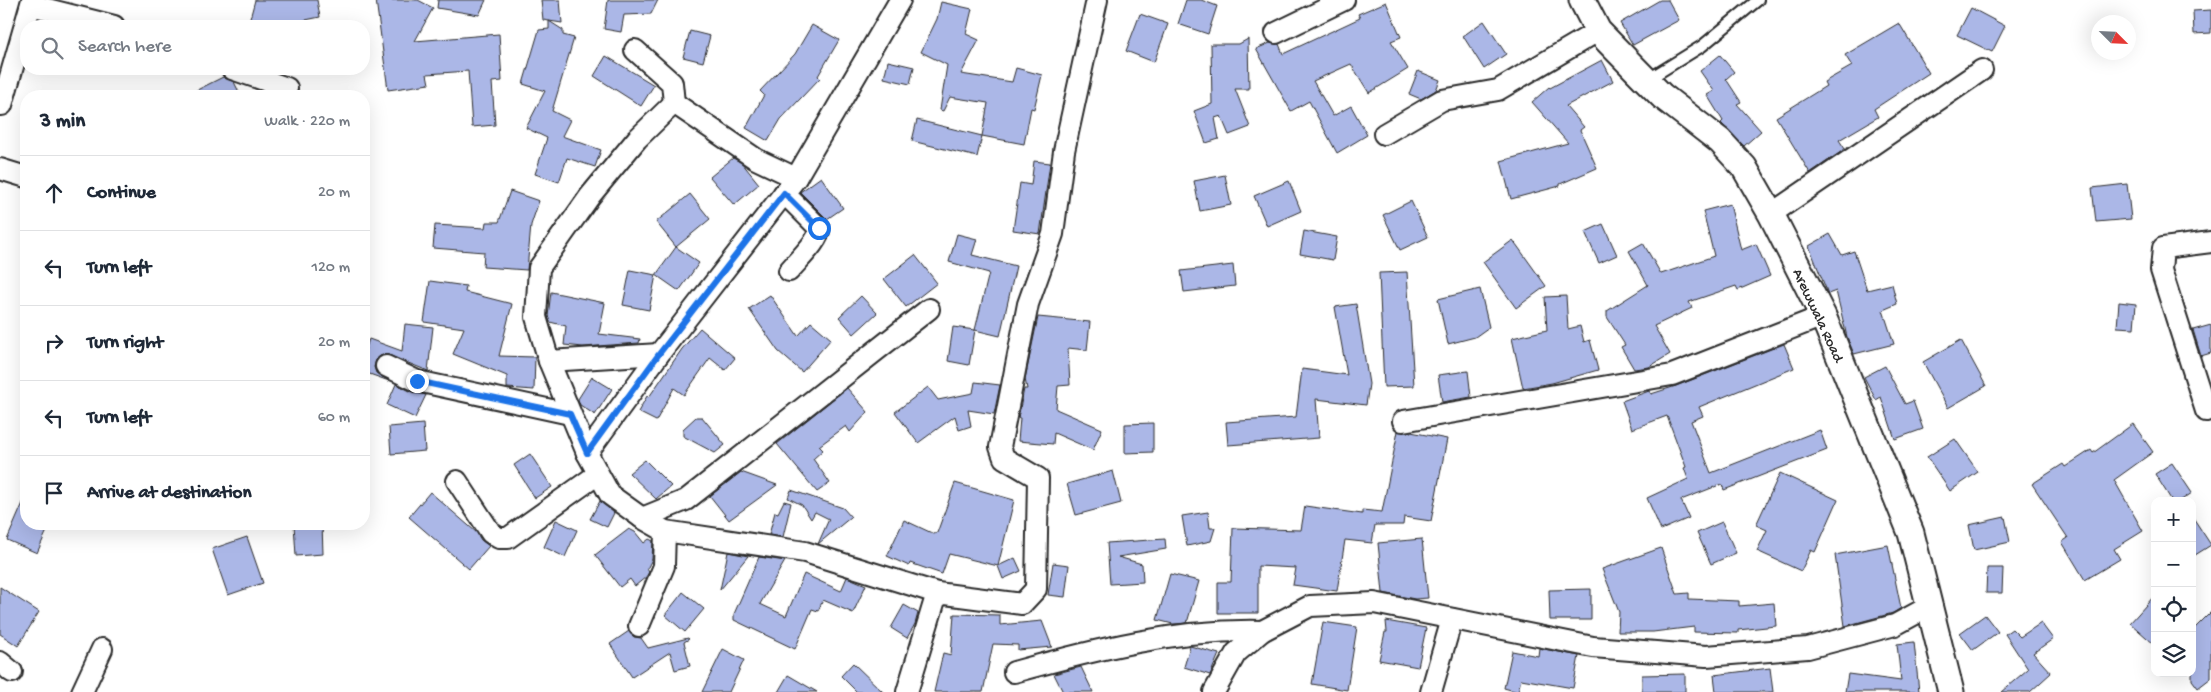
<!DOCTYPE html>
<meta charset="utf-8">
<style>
:root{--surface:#fff;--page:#f2f2f3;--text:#1f2937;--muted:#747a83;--line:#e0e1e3}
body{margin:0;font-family:"Gochi Hand",sans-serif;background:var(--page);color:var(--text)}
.controls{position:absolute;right:15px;bottom:15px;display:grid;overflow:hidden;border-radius:10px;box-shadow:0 5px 20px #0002}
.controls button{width:45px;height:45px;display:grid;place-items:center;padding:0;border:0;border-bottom:1px solid var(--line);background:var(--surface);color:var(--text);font:25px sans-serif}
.compass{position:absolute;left:2091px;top:15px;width:45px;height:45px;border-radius:50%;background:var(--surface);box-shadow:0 5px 20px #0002;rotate:114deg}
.stop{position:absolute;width:15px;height:15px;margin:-11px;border:4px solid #1a73e8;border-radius:50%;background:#fff}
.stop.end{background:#1a73e8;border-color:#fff;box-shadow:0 1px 5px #0008}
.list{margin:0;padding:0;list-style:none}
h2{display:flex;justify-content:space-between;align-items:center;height:65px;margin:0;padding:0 20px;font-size:21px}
h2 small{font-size:16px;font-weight:400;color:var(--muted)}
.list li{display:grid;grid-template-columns:32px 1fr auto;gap:15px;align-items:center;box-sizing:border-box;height:75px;padding:0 20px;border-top:1px solid var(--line)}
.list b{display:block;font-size:19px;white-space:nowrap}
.list em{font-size:16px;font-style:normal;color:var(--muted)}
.icon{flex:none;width:28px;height:28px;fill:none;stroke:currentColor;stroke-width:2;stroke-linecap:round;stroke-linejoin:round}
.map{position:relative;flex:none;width:2211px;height:692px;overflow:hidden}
.search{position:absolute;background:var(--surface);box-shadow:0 5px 20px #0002;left:20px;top:20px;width:350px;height:55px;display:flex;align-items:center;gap:12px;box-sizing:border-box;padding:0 18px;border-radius:20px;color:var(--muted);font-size:19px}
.panel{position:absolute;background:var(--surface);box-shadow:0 5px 20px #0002;left:20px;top:90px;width:350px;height:440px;border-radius:20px}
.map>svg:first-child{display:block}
</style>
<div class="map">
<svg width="2211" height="692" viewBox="0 0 2211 692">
<rect width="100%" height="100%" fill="#fff"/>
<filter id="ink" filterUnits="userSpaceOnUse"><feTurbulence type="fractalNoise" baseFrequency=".02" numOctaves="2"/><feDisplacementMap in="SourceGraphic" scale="10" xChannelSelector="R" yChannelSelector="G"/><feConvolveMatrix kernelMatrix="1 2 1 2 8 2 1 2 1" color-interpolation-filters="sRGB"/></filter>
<g filter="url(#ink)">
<!-- building -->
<g fill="#abb7e7" stroke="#2b2b2b">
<path d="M255,0H317L320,17L277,26H248Z"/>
<path d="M376,0H418L433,8L415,41L499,34L502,81L492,82L495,125L472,127L468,71L427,74L429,84L388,90Z"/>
<path d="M438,0H486L479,15L437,8Z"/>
<path d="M541,0H560L562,23L543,20Z"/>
<path d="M608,0H658L651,14L624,15L621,32L604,29Z"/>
<path d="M1186,0H1201L1217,6L1208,34L1178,24Z"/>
<path d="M1660,0H1668L1679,20L1633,45L1620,23Z"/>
<path d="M941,2L972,9L966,34L979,40L961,74L1012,82L1016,68L1042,75L1034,109L1031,108L1024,144L982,136L988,103L950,97L943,111L940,110L947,65L921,52L937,19Z"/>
<path d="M1386,2L1401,37L1391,41L1408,69L1369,93L1351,64L1313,81L1333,116L1351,106L1367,135L1337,153L1309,101L1291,111L1256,49L1270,43L1279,44L1283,54L1360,18L1358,14Z"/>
<path d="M1971,8L2005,26L1992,52L1957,35Z"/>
<path d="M2211,10V33L2194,34L2193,11Z"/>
<path d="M1140,14L1168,24L1154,62L1126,51Z"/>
<path d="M549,21L563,30V35L574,38L552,111L570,120L562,136L601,150L595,167L567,158L559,182L535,174L547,138L526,128L545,91L523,84L539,30L549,29Z"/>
<path d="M1484,21L1506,54L1484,69L1463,36Z"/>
<path d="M1899,23L1929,73L1874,109L1878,117L1839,140L1845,149L1810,173L1776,117L1826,86L1824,82L1852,66L1845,55Z"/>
<path d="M812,25L839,40L818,76L820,78L781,119L768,141L746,128L764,95L760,91L795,54Z"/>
<path d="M690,31L710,36L703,62L683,57Z"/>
<path d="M1248,39L1249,89H1235L1250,127L1229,135L1221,116L1215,118L1219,139L1206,143L1194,111L1212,104L1211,44H1239Z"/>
<path d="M1720,55L1734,72L1726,79L1741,102L1737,104L1761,131L1744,146L1721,123L1723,121L1707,95L1714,91L1700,71Z"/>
<path d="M606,56L654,85L641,106L594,76Z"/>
<path d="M1602,60L1613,81L1566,106L1584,127L1580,130L1597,168L1560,184V186L1511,199L1501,161L1568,143L1532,102L1549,87L1550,88Z"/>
<path d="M888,61L914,67L910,84L884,78Z"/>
<path d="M1418,71L1440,80L1436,90L1421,99L1409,94Z"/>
<path d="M223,77L234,82L241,96H185Z"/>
<path d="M917,120L982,136L977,157L912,141Z"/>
<path d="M733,158L742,163L759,184L734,205L710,177Z"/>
<path d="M1034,161L1050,163L1040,234L1013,230L1020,183L1031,185Z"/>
<path d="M1225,175L1231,205L1200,211L1194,181Z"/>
<path d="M821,177L843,208L827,219L800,192Z"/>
<path d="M1289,181L1301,211L1267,226L1254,196Z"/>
<path d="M2127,184L2131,219L2096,222L2092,188Z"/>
<path d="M510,191L539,201L531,225L527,270L483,267L484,252L433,248L435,225L485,228L486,222H499Z"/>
<path d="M690,194L710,219L676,247L656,222Z"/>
<path d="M1411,201L1428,237L1400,250L1383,215Z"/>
<path d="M1730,204L1741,250L1756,244L1770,276L1738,290L1736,286L1689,302L1692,308L1654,326L1670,354L1649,367L1634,369L1621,347L1625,345L1607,317V311L1648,285L1629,251L1643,243L1661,274L1714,256L1703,211Z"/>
<path d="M1603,224L1617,255L1599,263L1585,232Z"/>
<path d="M1304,231L1337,237L1333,260L1300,254Z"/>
<path d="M957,234L977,239L972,255L1016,266L1000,336L975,330L989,273L949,262Z"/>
<path d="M1830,234L1842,255L1854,251L1867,290L1892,284L1897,304L1883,310L1894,344L1854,354L1847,337L1836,291L1828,294L1809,246Z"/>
<path d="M1513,240L1546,286L1516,308L1483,262Z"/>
<path d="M676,247L699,263L679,291L656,275Z"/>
<path d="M915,255L937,283L906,307L884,279Z"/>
<path d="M1233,265L1235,286L1184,292L1181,271Z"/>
<path d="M630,270L656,275L649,310L623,305Z"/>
<path d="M1407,272L1414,386L1384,387L1379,273Z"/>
<path d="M430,281L466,286L465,292L512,304L499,356L535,357L534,390L507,388V376L453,354L464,328L424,322Z"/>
<path d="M1480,289L1489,327L1475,337L1448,344L1438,299Z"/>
<path d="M551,292L605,303L599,334L640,339L639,343L583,347L564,345L566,326L550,322L548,316Z"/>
<path d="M770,295L798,336L811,322L831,339L802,372L778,351L749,309Z"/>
<path d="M861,296L877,313L854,334L839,317Z"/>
<path d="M1566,296L1568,329L1580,326L1584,342L1590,340L1598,370L1552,383L1523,388L1512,338L1547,330L1545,297Z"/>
<path d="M2119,302L2136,304L2134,328L2117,327Z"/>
<path d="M1356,304L1369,384L1366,405L1316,399L1319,438L1228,445L1226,422L1296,417L1302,369L1347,375L1335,307Z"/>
<path d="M1038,317L1090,322L1087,350L1068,348L1070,385L1058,386L1056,409L1102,429L1093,450L1054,433L1053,444L1018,441L1020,418H1018L1024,389H1027L1025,379Z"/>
<path d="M405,324L433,327L428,371L386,354L380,356L376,360L374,367L376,373L389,381L364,372V354L369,339L402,351Z"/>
<path d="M2211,325V353L2201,356L2193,330Z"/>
<path d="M953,327L975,330L969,365L948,361Z"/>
<path d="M700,328L735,358L725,370L710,358L684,395L674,388L656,421L638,412L647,396L649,397L682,349Z"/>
<path d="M1961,340L1986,386L1948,408L1923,362Z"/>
<path d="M1784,344L1794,368L1699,407L1703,416L1691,421L1711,473L1820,430L1827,450L1724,490L1722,484L1681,500L1689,518L1661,530L1647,498L1688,479L1684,468L1686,467L1667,416L1632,429L1622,401L1649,391L1651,394L1676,386Z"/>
<path d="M1885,366L1905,404L1913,401L1923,429L1895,439L1881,397L1876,400L1864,377Z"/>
<path d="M1468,371L1471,397L1442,402L1438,375Z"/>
<path d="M592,377L612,389L595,415L580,405L578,399Z"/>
<path d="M975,382L1000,385L994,414L968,410L971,426L959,430L955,416L918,443L895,412L928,387L938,400L973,393Z"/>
<path d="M396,384L412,392L426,395L415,418L387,405Z"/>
<path d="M847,388L868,412L850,432L846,426L819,446L823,450L813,459L830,483L817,492L777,444Z"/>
<path d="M696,417H702L725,445L715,453L683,436V429Z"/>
<path d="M1153,423V452L1125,453V424Z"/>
<path d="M423,424L425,451L391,454L389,427Z"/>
<path d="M2133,424L2153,452L2114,480L2143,531L2114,549L2120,559L2085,580L2062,542L2068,538L2032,484L2063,464L2065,467L2091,450L2093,453Z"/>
<path d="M1398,431L1411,432L1447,439L1431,521L1404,517L1403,525H1375L1372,543L1345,540L1337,591L1293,585L1296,568L1258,566V613H1218V582H1231L1233,528L1301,530L1305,506L1362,514V510L1382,512Z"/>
<path d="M1955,439L1978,472L1950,491L1927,457Z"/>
<path d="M530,454L552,487L535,498L514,465Z"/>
<path d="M645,460L671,486L656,499L629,473Z"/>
<path d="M2172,463L2192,493L2180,501H2172L2155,474Z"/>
<path d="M1113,471L1121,503L1076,515L1067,484Z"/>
<path d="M741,472L777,485L729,520L710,496Z"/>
<path d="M1780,473L1838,500L1815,552L1811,550L1801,571L1757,551L1767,530L1756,525Z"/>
<path d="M955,483L1014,500L998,566L949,554L942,574L910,563L909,566L887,556L904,520L934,534L937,533Z"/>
<path d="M791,490L843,508L851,517L818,544L829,519L815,512L811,519L802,505L788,498Z"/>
<path d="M430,492L476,532L481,540L489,546L469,569L409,517Z"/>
<path d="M26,496V524H50L37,553L7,540Z"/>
<path d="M600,501L614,513L607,527L590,519Z"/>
<path d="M784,501L791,503L783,537L769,535L775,512L778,513Z"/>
<path d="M1208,512L1210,528H1215L1211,541L1187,546L1182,516Z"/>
<path d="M2192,516L2211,545L2192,557Z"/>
<path d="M2005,517L2010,542L1974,550L1969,525Z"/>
<path d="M556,520L577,530L565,557L544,547Z"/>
<path d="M1722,522L1736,553L1711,564L1697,533Z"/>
<path d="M294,524H322L323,554L296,556Z"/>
<path d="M629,529L635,532L644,543L649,539L653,541L652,559L647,569L649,572L646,577L635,586L630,579L620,587L595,555Z"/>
<path d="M247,537L263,583L228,595L212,549Z"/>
<path d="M1165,539L1166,549L1118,557L1142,564L1143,582L1110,584L1107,543Z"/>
<path d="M1422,539L1428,598L1415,599L1383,593L1378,543Z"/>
<path d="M1888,545L1901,608L1893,613L1845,626L1835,555Z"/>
<path d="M1661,548L1677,594L1689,593V599L1739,601V606L1774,603L1776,626L1738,630V633L1694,632V627L1653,632H1618L1619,612L1602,569Z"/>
<path d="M728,552L748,556L720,590Z"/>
<path d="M759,557L785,561L760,604L786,616L804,574L841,591L847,577L866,585L853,613L823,600L818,611L812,609L795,649L734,620V614Z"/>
<path d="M1015,558L1021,571L1003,579L998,566Z"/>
<path d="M1053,563L1069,565L1065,597L1048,595Z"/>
<path d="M1987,568H2003L2002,593H1986Z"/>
<path d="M1170,574L1199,581L1187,623L1173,624L1157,620Z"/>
<path d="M0,587L39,612L18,646L0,634Z"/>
<path d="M1591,589V620H1550L1549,590Z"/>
<path d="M683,592L704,609L685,632L665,615Z"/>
<path d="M2155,595V645L2130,623Z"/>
<path d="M904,605L918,613L915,624L907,638L891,628Z"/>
<path d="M2211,612V678L2198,688L2192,680V631Z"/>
<path d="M954,614L1000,615V625L1042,621L1052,647L1018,650V645L993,644L983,692H934L943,653L951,655Z"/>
<path d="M1985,615L1998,632L1973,650L1960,633Z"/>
<path d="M1386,621L1426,628L1418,667L1379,660L1385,632H1387Z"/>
<path d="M1323,622L1357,627L1347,690L1312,684Z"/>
<path d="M2041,623L2053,639L2033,653L2051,673L2030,692H2001L2028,669L2005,634L2012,629L2020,637Z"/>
<path d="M629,631L634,637L641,638L648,648L688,638L689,639L684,642L690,666L675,670L670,652L632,677L610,644Z"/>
<path d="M1914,642L1919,692H1845L1848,674L1901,681L1897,644Z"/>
<path d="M1190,646L1219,654L1210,675L1184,667Z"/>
<path d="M1539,648L1579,656L1573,688L1521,679L1518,692L1504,688L1512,651L1538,656Z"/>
<path d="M723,649L744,660L729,692H702Z"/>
<path d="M853,663L883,692H857L841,676Z"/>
<path d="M1081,667L1093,692H1063L1054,674Z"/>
<path d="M1770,668L1773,692H1716L1714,675Z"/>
<path d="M1685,674V692H1642V675Z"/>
<path d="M788,675L817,692H778Z"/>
</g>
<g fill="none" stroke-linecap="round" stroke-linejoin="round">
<defs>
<path id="service" d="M1647,80L1702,46L1758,0"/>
<g id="minor">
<path d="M900,0L796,178L659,354L587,453L610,495L642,518L665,531L805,552L937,593"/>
<path d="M31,5L114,26"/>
<path d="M1276,33L1344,0"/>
<path d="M635,50L672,83L674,103"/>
<path d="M232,69L287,88"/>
<path d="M0,105H2L32,0"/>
<path d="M1384,134L1442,100L1498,90L1598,31"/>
<path d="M0,169L26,177"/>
<path d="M784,193L819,228C821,239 797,261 789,271"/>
<path d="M1771,214L1982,70"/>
<path d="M549,361L659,354"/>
<path d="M386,366L417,381L570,414"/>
<path d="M2206,411L2161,270L2163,248L2211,242"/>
<path d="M1403,421L1672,375L1823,316"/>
<path d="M587,453L549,361L536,317L539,268L590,196L637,139L674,103L756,159L796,178"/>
<path d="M457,481L491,533L499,538H508L598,474"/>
<path d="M642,518L686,500L929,309"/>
<path d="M639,626L664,566L665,531"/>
<path d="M0,662L12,672"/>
<path d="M1014,672C1097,649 1176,629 1262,631"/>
<path d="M82,692L102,649"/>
<path d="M907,692L937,593L1022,604L1036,589L1038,478L1004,458L1000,447L1028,304L1053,234L1064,151L1097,0"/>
<path d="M1214,692L1236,653L1262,631L1310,606L1374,603L1593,647L1706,656L1808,648L1895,625L1928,607"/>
<path d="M1431,692L1452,619"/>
</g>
<path id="tertiary" d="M1582,0L1598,31L1646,80L1662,96L1720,141L1744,167L1771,214L1823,316L1911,533L1951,692"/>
</defs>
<!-- service casing -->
<use href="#service" stroke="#2b2b2b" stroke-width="14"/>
<!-- minor casing -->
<use href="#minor" stroke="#2b2b2b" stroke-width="24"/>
<!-- tertiary casing -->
<use href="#tertiary" stroke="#2b2b2b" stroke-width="29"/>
<!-- service -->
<use href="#service" stroke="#fff" stroke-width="10"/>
<!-- minor -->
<use href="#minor" stroke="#fff" stroke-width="20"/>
<!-- tertiary -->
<use href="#tertiary" stroke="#fff" stroke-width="25"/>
</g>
</g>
<g fill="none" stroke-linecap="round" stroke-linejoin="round" filter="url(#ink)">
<!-- route -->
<path stroke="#1a73e8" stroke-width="6" d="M417,381L570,414L587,453L659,354L784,193L819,228"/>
</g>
<g text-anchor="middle" stroke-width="4" stroke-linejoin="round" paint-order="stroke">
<!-- street labels -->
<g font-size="15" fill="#2b2b2b" stroke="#fff">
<text transform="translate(1819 315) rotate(65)" y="5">Arewwala Road</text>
</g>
</g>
</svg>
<div class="controls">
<button>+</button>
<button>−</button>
<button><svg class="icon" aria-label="locate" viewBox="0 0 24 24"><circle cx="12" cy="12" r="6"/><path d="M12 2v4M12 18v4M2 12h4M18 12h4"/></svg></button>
<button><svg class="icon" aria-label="layers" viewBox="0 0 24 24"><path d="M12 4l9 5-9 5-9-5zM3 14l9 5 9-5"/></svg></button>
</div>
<svg class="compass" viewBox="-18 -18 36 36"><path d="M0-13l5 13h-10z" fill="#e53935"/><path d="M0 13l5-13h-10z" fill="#747a83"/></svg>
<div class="stop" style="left:819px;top:228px"></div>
<div class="stop end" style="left:417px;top:381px"></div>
<div class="search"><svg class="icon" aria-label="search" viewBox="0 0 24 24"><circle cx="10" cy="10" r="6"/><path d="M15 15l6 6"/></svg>Search here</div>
<section class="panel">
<h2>3 min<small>Walk · 220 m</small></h2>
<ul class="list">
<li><svg class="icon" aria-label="ahead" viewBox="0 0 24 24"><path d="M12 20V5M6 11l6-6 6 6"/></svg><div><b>Continue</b></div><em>20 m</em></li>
<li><svg class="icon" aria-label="left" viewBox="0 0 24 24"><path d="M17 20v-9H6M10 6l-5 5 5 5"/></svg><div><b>Turn left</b></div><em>120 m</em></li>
<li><svg class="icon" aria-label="right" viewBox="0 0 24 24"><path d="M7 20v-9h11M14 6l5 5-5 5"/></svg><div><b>Turn right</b></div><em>20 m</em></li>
<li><svg class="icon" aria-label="left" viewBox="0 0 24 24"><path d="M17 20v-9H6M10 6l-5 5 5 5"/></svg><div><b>Turn left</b></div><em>60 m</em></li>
<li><svg class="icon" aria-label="arrive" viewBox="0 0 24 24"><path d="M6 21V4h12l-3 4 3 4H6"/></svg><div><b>Arrive at destination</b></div></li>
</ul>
</section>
</div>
